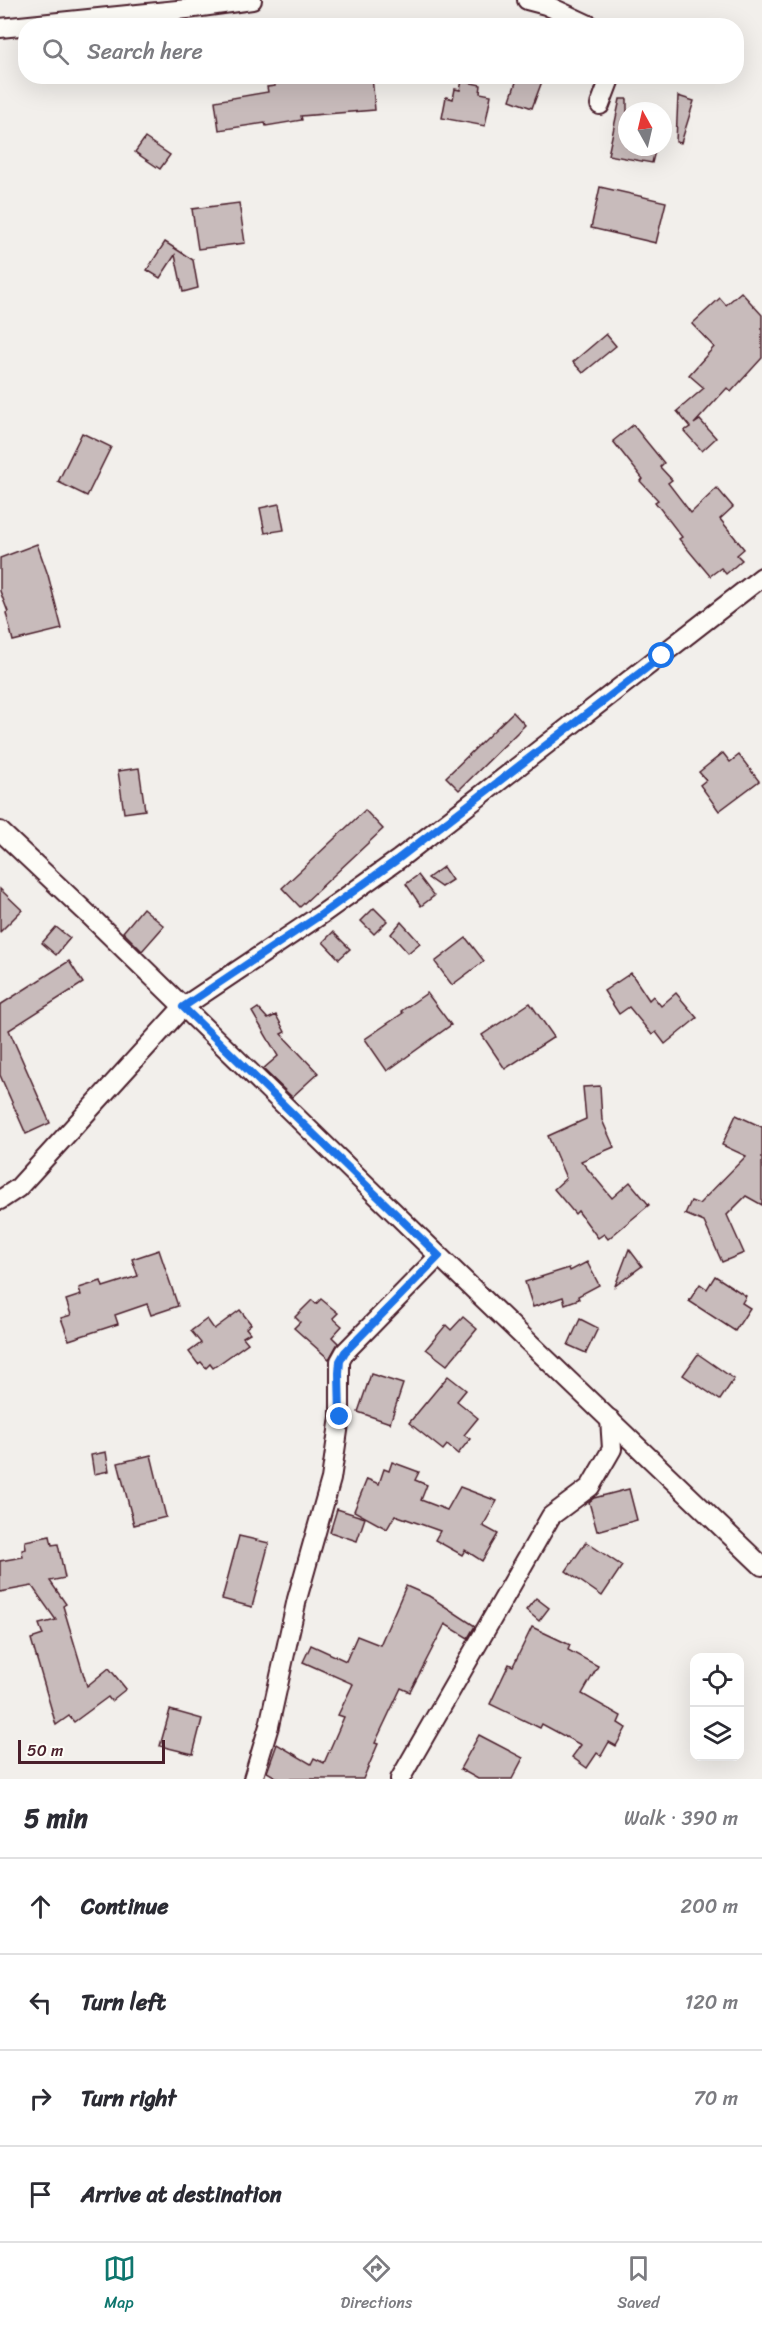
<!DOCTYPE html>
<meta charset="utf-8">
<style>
:root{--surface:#fff;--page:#f2f2f3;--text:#2b2b33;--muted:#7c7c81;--line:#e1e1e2;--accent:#0f766e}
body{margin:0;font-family:Sriracha,sans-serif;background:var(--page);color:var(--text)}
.controls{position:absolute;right:18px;bottom:18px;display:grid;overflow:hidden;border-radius:12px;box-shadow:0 6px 24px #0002}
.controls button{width:54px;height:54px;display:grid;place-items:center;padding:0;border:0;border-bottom:2px solid var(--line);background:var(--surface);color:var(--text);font:30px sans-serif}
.compass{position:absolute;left:618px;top:102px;width:54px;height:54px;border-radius:50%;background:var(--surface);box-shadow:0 6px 24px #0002;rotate:352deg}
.scale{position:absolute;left:18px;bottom:15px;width:147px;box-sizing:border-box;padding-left:6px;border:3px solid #4a1f2b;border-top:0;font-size:16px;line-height:21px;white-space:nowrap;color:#4a1f2b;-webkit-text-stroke:4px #fdfcf7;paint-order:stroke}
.stop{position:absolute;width:18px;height:18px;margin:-14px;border:4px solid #1a73e8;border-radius:50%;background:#fff}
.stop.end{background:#1a73e8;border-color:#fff;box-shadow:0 2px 6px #0008}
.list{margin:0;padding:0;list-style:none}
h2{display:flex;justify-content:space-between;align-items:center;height:78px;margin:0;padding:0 24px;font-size:26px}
h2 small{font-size:20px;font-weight:400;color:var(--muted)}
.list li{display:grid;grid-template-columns:39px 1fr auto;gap:18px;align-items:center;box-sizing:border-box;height:96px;padding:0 24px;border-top:2px solid var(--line)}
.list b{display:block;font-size:22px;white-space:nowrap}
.list em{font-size:20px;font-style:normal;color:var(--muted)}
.icon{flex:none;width:33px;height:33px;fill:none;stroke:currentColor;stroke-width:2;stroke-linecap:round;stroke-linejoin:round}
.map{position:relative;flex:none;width:762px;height:1779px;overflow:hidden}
.search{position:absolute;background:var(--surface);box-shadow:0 6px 24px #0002;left:18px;right:18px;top:18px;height:66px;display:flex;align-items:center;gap:15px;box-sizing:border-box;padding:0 21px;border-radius:24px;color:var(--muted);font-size:22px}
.sheet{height:462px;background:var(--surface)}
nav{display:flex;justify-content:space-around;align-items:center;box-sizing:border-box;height:84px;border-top:2px solid var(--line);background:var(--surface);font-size:16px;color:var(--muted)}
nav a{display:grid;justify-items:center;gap:3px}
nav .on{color:var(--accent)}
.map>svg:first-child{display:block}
</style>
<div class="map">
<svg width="762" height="1779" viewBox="0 0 762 1779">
<rect width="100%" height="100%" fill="#f2efeb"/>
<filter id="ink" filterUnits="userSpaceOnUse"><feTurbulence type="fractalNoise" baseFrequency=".0167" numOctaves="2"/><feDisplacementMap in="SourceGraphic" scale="12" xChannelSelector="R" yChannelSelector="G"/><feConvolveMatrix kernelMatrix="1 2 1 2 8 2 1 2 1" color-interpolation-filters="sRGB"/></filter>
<g filter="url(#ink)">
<!-- building -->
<g fill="#c8bbbb" stroke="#4a1f2b" stroke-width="1.5">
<path d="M274,76H346L347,78L372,76L375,110L301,116L302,120L266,126L265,123L219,130L215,101L268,92L267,87L275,86Z"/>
<path d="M518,76H544L532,108L510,100Z"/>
<path d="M462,81L481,85L480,93L491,95L485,126L442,118L446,97L453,99L455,89L460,90Z"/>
<path d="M678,96L694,101L681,143L676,142Z"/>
<path d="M620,99H627V147H656L652,163L608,155Z"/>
<path d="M145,138L170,155L160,169L135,152Z"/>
<path d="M600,187L666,202L656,243L591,228Z"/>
<path d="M239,203L245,243L198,249L192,209Z"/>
<path d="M165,242L193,260L198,288L183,292L175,255L160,278L147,270Z"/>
<path d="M741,292L762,315V358L731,392L727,388L694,424L700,420L716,438L702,451L684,431L690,427L677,411L704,388L689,375L714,347L692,324L720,298L726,305Z"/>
<path d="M606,334L616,346L583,373L573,362Z"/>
<path d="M633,425L664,463L660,467L672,480L668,483L691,513L717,488L733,507L720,519L744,549L737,555L742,560L726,574L721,568L710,576L679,539L682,537L655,502L658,500L640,481L643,479L613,441Z"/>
<path d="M82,433L111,447L87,496L58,482Z"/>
<path d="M279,504L284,530L265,533L260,508Z"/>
<path d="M37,544L48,575L62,629L13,641L6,613L8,612L0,591V558Z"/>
<path d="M513,712L525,725L459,790L446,777Z"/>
<path d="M723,753L730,762L739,755L759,781L719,811L700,785L706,780L699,772Z"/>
<path d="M139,768L145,810L124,813L118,771Z"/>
<path d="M365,810L383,829L300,907L282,888Z"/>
<path d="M443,867L452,880L441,887L428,878Z"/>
<path d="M418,875L434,896L421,906L406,884Z"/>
<path d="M0,889L22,910L0,932Z"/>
<path d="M143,908L164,926L142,951L123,932Z"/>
<path d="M374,908L387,921L374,934L361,921Z"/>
<path d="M401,922L420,943L408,953L391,934Z"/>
<path d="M56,927L70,938L56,955L42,943Z"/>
<path d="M333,932L350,949L339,959L323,942Z"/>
<path d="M466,938L484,961L452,985L435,962Z"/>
<path d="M69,961L83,983L9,1030L50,1123L26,1134L0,1075V1005Z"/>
<path d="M631,973L649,1000L653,996L661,1006L676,993L697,1018L665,1044L656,1032L652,1035L629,1007L619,1014L604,991Z"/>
<path d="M427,993L451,1025L387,1071L365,1039L403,1013L401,1011Z"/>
<path d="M530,1003L554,1037L505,1069L482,1035Z"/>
<path d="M258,1008L268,1019L276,1015L285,1032L281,1034L318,1073L292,1097L263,1069L278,1056L252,1012Z"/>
<path d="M600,1086L602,1120L614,1147L581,1161L612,1198L630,1182L649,1205L608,1239L604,1234L598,1238L578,1211L575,1214L554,1189L566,1178L548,1136L586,1119L583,1087Z"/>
<path d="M736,1115L762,1127V1205L746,1196L727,1215L744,1253L722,1262L704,1222L685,1214L691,1201L699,1204L746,1156L722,1145Z"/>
<path d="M629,1249L642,1266L615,1286Z"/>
<path d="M159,1250L178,1306L151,1315L147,1304L115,1315L118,1324L69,1340L61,1318L71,1315L66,1300L81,1295L79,1288L101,1281L103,1287L138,1276L132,1259Z"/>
<path d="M587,1262L599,1285L578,1296L579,1299L565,1304L563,1297L533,1307L525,1282L569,1268L570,1271Z"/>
<path d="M715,1276L746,1296L742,1303L750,1308L735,1331L689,1301L700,1284L707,1289Z"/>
<path d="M321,1299L338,1313L333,1318L342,1326L332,1337L338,1343L329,1359L294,1328L300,1322L295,1317L312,1300L316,1304Z"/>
<path d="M240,1310L251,1324L246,1328L250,1333L243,1337L248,1343L213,1368L210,1364L206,1368L201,1362L198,1364L189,1352L201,1343L191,1331L207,1319L214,1329Z"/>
<path d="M463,1317L477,1329L447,1365L426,1349L446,1325L451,1330Z"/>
<path d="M580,1319L598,1328L586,1353L568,1345Z"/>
<path d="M698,1354L734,1379L720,1400L683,1375Z"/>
<path d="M371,1374L403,1384L390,1423L358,1412Z"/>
<path d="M448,1376L466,1390L457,1401L478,1418L464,1435L470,1439L458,1454L447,1445L443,1450L409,1423Z"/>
<path d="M106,1452L109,1471L94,1474L91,1455Z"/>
<path d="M151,1455L166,1517L134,1525L118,1463Z"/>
<path d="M392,1462L419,1472L415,1480L427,1485L421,1500L447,1510L460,1487L497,1501L483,1526L498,1534L482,1561L465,1550L462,1555L435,1540L440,1531L395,1515L387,1529L354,1511L367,1479L379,1484L384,1469L389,1471Z"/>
<path d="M629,1489L637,1520L597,1531L589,1502L594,1498Z"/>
<path d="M337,1509L365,1518L357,1541L330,1532Z"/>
<path d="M50,1536L52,1545L58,1544L65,1578L50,1581L66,1604L63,1606L87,1686L109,1668L126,1689L111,1701L108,1697L74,1722L69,1716L56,1725L31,1639L43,1635L39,1624L56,1620L32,1586L0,1592V1561L23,1557L22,1550L26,1549L25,1541Z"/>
<path d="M239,1536L269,1543L252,1607L222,1599Z"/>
<path d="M586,1542L622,1566L602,1596L566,1571Z"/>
<path d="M406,1586L429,1596L475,1626L468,1638L445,1624L410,1692L401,1688L375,1743L378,1744L363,1779H279L267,1772L277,1744L311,1764L314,1758L324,1763L344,1717L338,1715L353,1684L303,1662L311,1645L346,1661L357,1636L380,1645Z"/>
<path d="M536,1598L549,1608L539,1621L526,1610Z"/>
<path d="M532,1627L570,1645L568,1650L598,1666L582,1694L621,1716L618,1723L626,1728L616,1746L609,1742L601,1756L597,1753L587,1768L572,1757L581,1745L542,1724L540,1728L490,1704L509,1664L513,1666Z"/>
<path d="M170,1710L202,1719L193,1754L160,1746Z"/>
<path d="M479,1735L523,1758L512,1779H478L460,1769Z"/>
</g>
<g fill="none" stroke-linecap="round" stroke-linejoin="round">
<defs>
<g id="street">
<path d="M527,0L546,5L591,26"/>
<path d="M0,28L187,9L252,0"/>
<path d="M600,105L611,76"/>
<path d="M0,831L89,915L439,1256L762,1566"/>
<path d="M0,1200L18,1188L183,1007L322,914L399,859L762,577"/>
<path d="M253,1779L269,1726L297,1599L331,1479L340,1417V1361L345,1352L439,1256"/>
<path d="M400,1779L551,1516L590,1487L612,1449L610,1419"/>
</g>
</defs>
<!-- street casing -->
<use href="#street" stroke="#4a1f2b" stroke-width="22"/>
<!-- street -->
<use href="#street" stroke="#fdfcf7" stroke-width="18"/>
</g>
</g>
<g fill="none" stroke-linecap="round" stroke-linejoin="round" filter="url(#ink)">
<!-- route -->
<path stroke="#1a73e8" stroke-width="8" d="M340,1417L339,1373L340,1361L345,1352L439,1256L183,1007L322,914L394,862L662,656"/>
</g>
</svg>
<div class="controls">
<button><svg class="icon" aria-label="locate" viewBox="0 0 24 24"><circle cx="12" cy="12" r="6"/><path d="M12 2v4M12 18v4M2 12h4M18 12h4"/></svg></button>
<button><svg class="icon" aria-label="layers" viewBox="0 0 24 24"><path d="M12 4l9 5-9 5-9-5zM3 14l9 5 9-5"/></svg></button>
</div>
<svg class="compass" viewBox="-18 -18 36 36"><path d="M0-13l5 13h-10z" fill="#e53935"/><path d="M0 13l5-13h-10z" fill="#7c7c81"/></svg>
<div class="scale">50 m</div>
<div class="stop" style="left:662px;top:656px"></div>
<div class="stop end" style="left:340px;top:1417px"></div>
<div class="search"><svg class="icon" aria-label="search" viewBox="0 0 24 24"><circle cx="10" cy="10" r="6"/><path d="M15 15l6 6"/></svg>Search here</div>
</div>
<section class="sheet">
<h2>5 min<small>Walk · 390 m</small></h2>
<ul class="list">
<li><svg class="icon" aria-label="ahead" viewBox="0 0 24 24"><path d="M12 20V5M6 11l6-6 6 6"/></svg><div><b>Continue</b></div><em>200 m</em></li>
<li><svg class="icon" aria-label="left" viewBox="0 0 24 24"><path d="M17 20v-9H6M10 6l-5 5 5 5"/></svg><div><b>Turn left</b></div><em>120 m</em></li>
<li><svg class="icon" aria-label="right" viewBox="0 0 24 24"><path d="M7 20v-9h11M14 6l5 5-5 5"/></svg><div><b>Turn right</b></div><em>70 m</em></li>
<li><svg class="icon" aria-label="arrive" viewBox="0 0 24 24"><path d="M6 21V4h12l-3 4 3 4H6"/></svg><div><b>Arrive at destination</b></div></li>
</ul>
</section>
<nav>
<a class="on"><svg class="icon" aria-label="map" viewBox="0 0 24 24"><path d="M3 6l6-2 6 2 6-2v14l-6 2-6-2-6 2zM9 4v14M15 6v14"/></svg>Map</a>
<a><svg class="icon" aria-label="directions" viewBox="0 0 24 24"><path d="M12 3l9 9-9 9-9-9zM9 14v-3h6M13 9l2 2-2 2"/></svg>Directions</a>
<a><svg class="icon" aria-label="saved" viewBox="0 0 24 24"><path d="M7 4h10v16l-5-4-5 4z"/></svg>Saved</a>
</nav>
